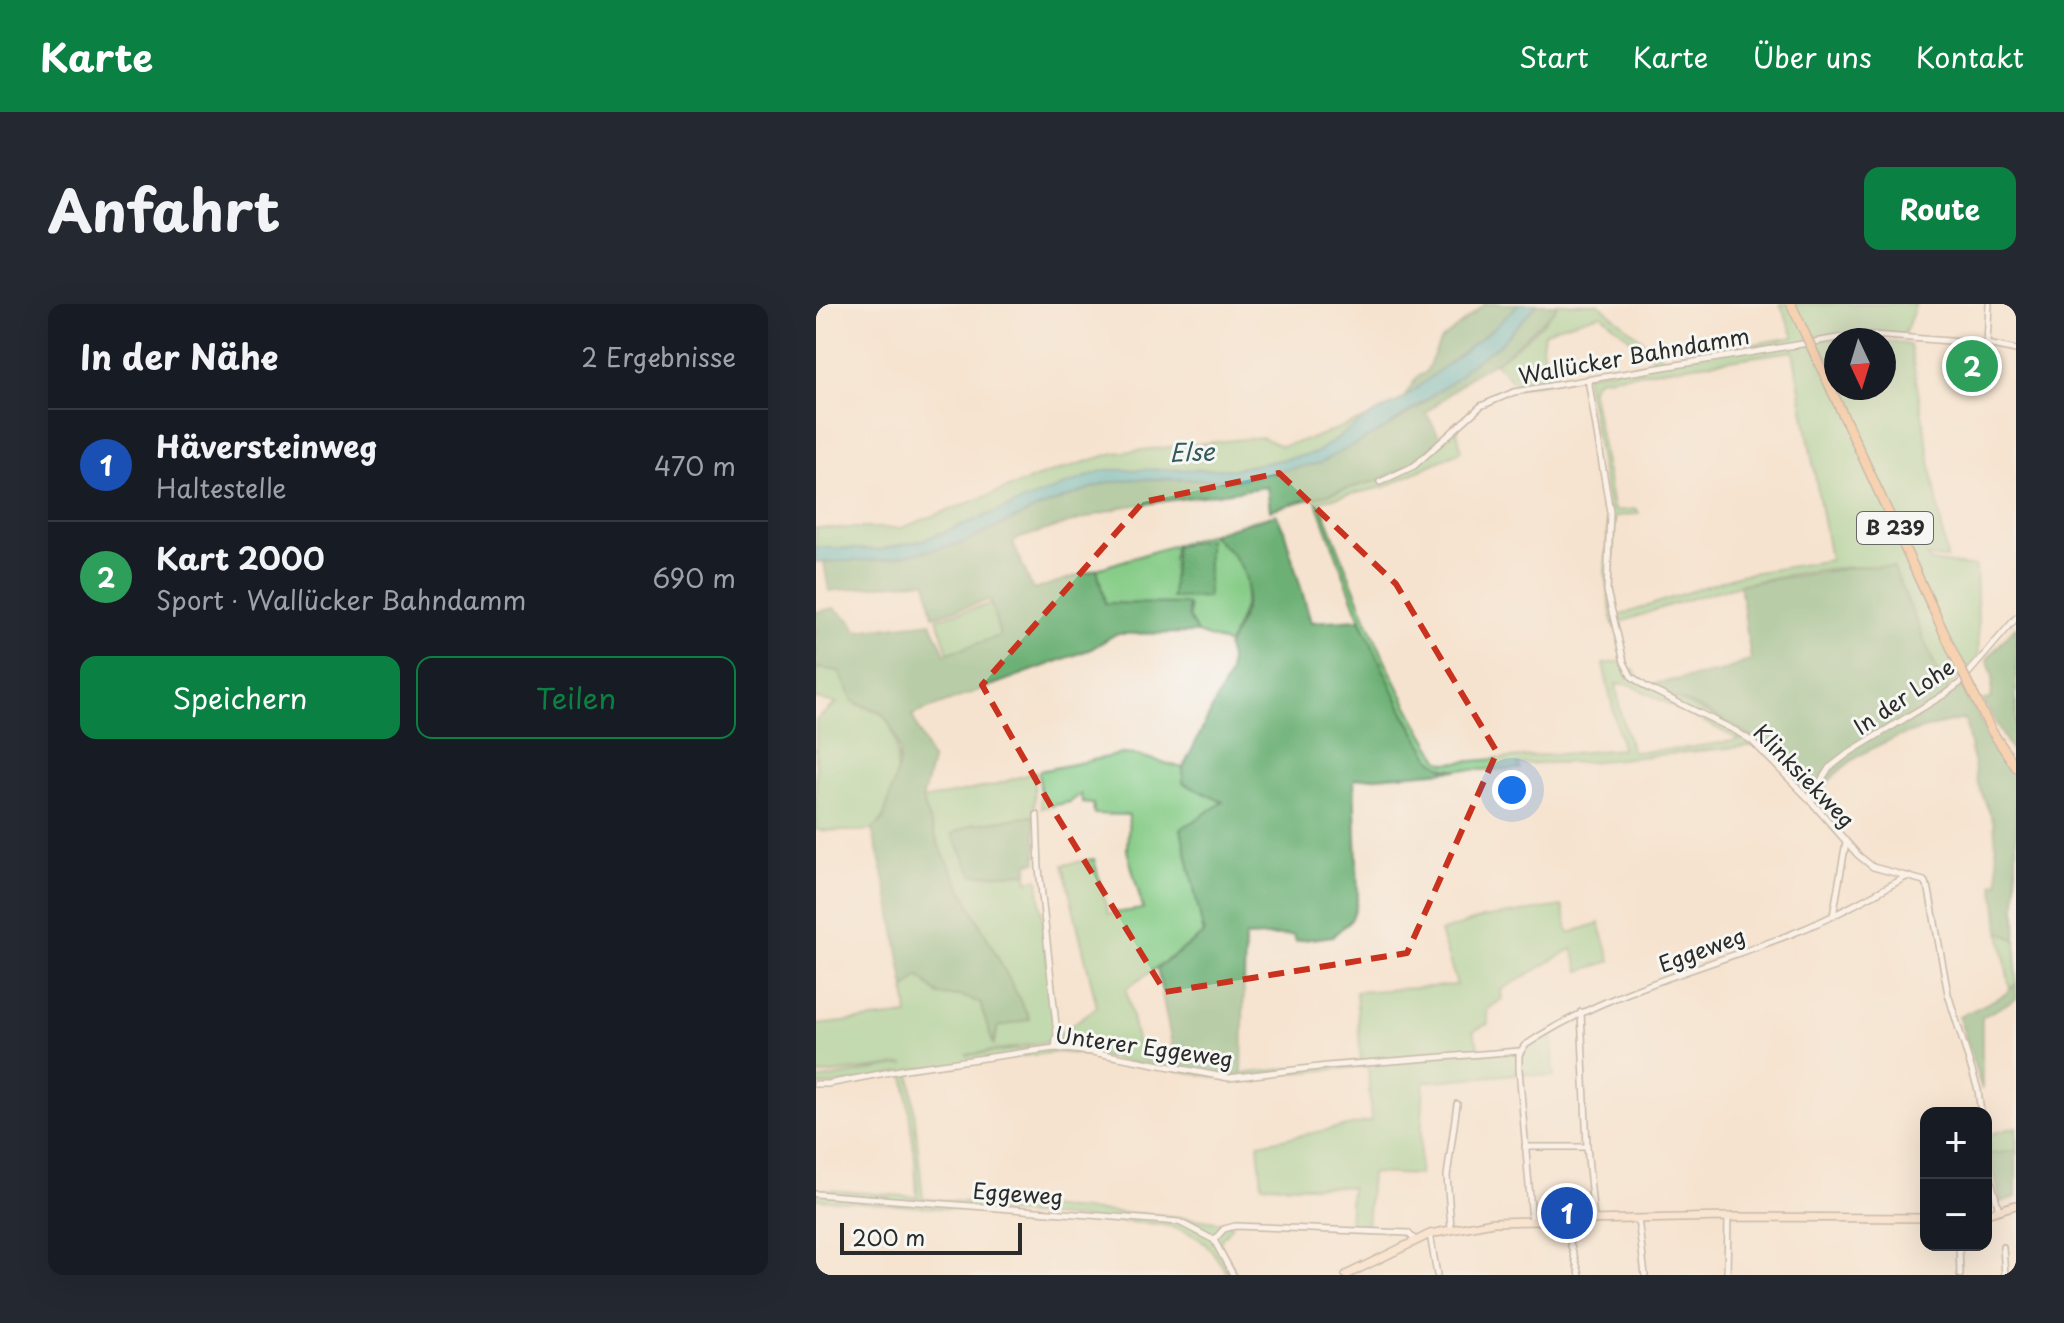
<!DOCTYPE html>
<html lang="de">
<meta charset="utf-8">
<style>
:root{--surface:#171b24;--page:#242831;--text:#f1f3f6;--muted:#9ea1a6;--line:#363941;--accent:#0b8043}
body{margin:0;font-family:"Playpen Sans",sans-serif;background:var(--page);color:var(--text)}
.controls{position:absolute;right:24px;bottom:24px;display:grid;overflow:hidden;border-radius:16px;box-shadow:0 8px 32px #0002}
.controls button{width:72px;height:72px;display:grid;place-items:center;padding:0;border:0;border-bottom:2px solid var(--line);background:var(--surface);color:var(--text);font:40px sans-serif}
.compass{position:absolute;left:1008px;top:24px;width:72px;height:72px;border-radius:50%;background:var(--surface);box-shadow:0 8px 32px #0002;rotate:176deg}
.scale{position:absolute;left:24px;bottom:20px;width:182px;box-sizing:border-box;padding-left:8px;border:4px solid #2b2b2b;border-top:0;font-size:22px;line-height:28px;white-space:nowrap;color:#2b2b2b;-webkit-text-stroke:6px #f6f6f2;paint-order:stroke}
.you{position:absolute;left:696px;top:486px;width:28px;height:28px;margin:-20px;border:6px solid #fff;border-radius:50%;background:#1a73e8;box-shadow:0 0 0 12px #1a73e833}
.badge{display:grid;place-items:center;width:52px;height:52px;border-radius:50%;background:var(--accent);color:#fff;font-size:26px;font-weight:700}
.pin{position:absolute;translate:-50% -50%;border:4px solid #fff;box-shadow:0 2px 8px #0006}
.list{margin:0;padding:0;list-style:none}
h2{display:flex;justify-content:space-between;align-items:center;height:104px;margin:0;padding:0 32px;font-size:34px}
h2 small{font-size:26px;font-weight:400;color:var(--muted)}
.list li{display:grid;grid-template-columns:52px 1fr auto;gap:24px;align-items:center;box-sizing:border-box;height:112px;padding:0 32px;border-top:2px solid var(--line)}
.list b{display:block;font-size:30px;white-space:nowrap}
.list p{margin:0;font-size:26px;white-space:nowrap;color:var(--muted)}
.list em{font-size:26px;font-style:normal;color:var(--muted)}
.actions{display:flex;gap:16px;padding:24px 32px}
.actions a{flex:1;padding:18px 0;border:2px solid var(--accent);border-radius:16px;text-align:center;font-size:28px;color:var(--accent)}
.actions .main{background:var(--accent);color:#fff}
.map{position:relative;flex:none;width:1200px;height:971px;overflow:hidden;border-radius:16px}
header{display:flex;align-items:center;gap:48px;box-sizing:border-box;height:112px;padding:0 40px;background:var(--accent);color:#fff}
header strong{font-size:38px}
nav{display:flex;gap:44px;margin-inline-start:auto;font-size:28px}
.intro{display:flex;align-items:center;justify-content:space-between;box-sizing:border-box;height:192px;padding:0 48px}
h1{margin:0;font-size:56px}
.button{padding:20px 36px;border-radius:16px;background:var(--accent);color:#fff;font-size:28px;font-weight:700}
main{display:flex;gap:48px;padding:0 48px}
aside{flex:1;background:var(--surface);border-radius:16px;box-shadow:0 8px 32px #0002}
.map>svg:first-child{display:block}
</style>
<header>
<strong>Karte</strong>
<nav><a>Start</a><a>Karte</a><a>Über uns</a><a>Kontakt</a></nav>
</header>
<div class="intro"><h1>Anfahrt</h1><a class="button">Route</a></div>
<main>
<aside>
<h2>In der Nähe<small>2 Ergebnisse</small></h2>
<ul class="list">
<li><span class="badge" style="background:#1a4fb4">1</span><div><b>Häversteinweg</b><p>Haltestelle</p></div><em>470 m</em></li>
<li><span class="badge" style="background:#2e9e5b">2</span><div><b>Kart 2000</b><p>Sport · Wallücker Bahndamm</p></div><em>690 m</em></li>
</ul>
<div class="actions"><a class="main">Speichern</a><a>Teilen</a></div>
</aside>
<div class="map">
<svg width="1200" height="971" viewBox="0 0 1200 971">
<rect width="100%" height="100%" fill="#f6f6f2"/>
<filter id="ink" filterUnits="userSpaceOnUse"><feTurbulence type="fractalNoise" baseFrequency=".0125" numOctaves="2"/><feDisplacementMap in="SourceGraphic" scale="16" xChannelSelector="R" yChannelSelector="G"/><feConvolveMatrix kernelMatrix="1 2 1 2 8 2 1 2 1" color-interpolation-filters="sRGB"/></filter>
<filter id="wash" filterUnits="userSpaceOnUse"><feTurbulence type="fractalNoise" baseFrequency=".006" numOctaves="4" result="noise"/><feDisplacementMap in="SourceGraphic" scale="32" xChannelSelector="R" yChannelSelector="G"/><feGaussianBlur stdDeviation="1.8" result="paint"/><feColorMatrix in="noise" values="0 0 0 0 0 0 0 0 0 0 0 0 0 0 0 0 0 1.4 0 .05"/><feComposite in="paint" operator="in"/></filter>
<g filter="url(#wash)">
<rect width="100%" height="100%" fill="#f5e3cf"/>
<!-- green -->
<g fill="#86cc87" stroke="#587c59" stroke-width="2" fill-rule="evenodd">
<path d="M741,0H783L849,55L978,33L964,0H1100L1088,31L1043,28L1018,32L1020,84H1068V37L1094,41L1131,254L1111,253L1113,257L1160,263L1163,354L1132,384L1126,379L1077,263C989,258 880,290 797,321L789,270L793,208L769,71L840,57L785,10L740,23L728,29L726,43L734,77L702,83L679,59C697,45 731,21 741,0ZM977,47L1014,256L923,271L802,312C793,279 797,247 799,213L823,209L821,205L798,207L775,83L782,75Z"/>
<path d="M550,114L500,149L417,165L384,167L224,191L107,236L61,246L0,243V224H85L230,170L298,149L446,133L465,142L494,135Z"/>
<path d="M641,125L645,147L568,183L504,197C539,288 571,374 624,457L630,459L806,445L787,360L806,357L810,367L818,366L822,375L830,381L921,423L944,441L773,458L702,460L704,465C687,465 632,469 620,460C611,453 606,439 600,429C556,356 529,273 499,193L563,176L596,161L619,139L621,143ZM800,380H813L924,436L864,445L816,448L805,410Z"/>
<path d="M394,230C444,269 436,287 413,340L381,329L373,314V303L289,299L281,265Z"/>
<path d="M175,300L185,333L132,349L121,314Z"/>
<path d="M0,364L23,367L38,398C49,406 61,403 70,415C90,439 80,510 57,525C50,529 11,526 0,526V416L21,399L0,395Z"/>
<path d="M306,450L320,451L367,464V479L408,498L365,525L388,630L310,685L325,755L413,771L545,757L540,688L641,681L624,628L666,614L746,602L753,629L783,619L795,657L764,667L756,645L685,686L686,695L671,706L672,720L657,727L664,747L702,743L700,770L608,778L603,871L555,869L551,924L533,923L535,883L446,881L442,840L555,817L552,762L409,775L274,751L241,748L94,766L107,895L355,912L417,920L405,936L404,941L421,971H412C392,937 380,927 341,920L0,895V885L101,893L99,855L88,767L36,779L0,782V776L89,760L0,771V721L92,711L89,685L102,671L123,691L146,692L164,699L178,739L182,723L123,542L106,496L175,482L219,468L218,512L157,520V571L211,569L212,577L222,575L239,727L238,737L150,751L241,741L243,730L281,703L247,561L278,555L292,610L327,605L311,546L313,511L278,510L277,500L266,499L265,490L254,498L225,504L223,467Z"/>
<path d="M1184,627L1200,636V680L1194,685Z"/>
<path d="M736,726L738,773L708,770L705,765L708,745Z"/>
<path d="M1200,823V847L1174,850L1171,831Z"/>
</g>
<!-- forest -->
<g fill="#6cb074" stroke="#4c6e50" stroke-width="2">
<path d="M669,0H703L680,22L587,95L601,73L610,68L624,37Z"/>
<path d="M721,0H741L738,7L690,51L654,73L610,109L625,135L595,160L563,176L454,206L451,183L306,203L201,235L197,239L217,286L281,265L289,299L371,300L373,314L381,329L300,330L275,345L96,411L116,457L106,496L123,542L214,715L182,723L177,740L164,699L146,692L123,691L103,672L89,685L73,593L56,525L67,516L83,460V446L80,432L70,414L63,407L38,398L23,367L0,364V308L18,304L37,318L40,327L115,318L129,350L184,332L174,296L117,312L110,277L13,287L8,258L25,255L65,256L144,240L220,205L289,179L318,175L418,176L504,159L568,125L603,103L647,65L685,39Z"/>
<path d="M460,210L468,226L495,318L544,315L590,413L616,456L628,464L642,466L538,475L542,590L540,603L535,616L517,632L480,637L477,631L429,633L426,770H395L360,762L341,664L388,630L365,525L407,498L367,479V464L413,371L414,354L411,343C439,293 442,268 394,230Z"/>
<path d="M392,235V293L356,294L359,242Z"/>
<path d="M1047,262L1077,263L1126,378L1135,390L1146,382L1175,436L1200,471V636L1184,627L1177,579L1183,578L1178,519L1161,478L1149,415C1095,426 1032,443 1000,494C976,477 960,452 936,434C906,411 865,397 830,381L904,368L935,356L924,280Z"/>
<path d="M1200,322V455L1167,396L1175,395L1177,372L1171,355Z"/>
<path d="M218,512L221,558L212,559L211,569L157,571L136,530L157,520Z"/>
<path d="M1200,680V695L1166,713V786L1143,713L1188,691Z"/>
<path d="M1200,847V893L1184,898L1174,850Z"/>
</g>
<!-- water -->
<path fill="#42b2bb" stroke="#366e73" stroke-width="2" d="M703,0H721L685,39L648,65L645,71L568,125L504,159L418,176L318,175L289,179L220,205L144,240L65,256L0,258V243L61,246L107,236L288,166L417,165L500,149L550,114L587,95L680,22Z"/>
</g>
<g filter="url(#ink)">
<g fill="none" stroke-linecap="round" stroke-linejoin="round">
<defs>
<g id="street">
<path d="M1171,40L1173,0"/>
<path d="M772,75L794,208L791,287L808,358L815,372L830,383L920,427L937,438L993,495L1042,551L1057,563L1108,577L1113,586L1132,690L1162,786L1165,809"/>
<path d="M564,178L598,162L665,102L698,88L1034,32L1057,31L1171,40L1200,46"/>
<path d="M993,495L1013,464L1034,448L1129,390L1144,379L1200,314"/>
<path d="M221,511L223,564L241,730L239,744"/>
<path d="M1017,612L1030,538"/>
<path d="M765,708L771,843L778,916"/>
<path d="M0,780H12L90,765L239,744L276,748L413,774L511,762L704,747"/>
<path d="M709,843H771"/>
<path d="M1170,859L1183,906"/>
<path d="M0,890L363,918L398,936L417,971"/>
<path d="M822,915L829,971"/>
<path d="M747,916L764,971"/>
<path d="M716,917L703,765V751L708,742C791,686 891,664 983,627C1021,612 1056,591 1092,572"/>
<path d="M635,924L631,872L641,800"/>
<path d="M614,930L621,971"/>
<path d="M398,936L408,925L419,922L592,929L599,936"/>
<path d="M1143,941L1144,971"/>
<path d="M1187,943L1189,971"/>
<path d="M911,971L912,913"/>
</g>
<g id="secondary">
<path d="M1170,910L1200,901"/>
<path d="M530,971L614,930L677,918L912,913L1110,914"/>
</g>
<g id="primary">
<path d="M1016,87L1143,361"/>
<path d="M1175,426L1200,463"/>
</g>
</defs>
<!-- street casing -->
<use href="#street" stroke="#90877d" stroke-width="8"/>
<!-- secondary casing -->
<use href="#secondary" stroke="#90877d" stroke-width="10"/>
<!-- primary casing -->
<use href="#primary" stroke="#90877d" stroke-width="11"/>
<!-- street -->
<use href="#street" stroke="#fff" stroke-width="5"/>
<!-- secondary -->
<use href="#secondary" stroke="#fde4d0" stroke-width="7"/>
<!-- primary -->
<use href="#primary" stroke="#f9bc8a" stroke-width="8"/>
<defs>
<g id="primary-bridge">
<path d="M975,0L1016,87"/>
<path d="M1143,361L1175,426"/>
</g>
</defs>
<!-- primary-bridge casing -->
<use href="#primary-bridge" stroke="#90877d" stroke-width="11" stroke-linecap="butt"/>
<!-- primary-bridge -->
<use href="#primary-bridge" stroke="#f9bc8a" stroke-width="8"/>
</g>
</g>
<!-- marked area -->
<path d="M0 0H1200V971H0ZM463,169L580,280L681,448L591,649L349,688L236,504L166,381L327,198Z" fill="#f5e3cf" fill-opacity=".55" fill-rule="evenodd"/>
<path fill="none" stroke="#c8321e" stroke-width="6" stroke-dasharray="16 10" stroke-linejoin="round" d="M463,169L580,280L681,448L591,649L349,688L236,504L166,381L327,198Z"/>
<g text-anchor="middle" stroke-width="6" stroke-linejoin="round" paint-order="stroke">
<!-- shield labels -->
<rect fill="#f6f6f2" stroke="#686867" stroke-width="2" x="1041" y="208" width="76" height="32" rx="6"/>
<g font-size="20" font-weight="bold" fill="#2b2b2b">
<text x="1079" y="231">B 239</text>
</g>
<!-- street labels -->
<g font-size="22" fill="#2b2b2b" stroke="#f6f6f2">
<text transform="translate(818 52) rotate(-10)" y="8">Wallücker Bahndamm</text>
<text transform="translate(1088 393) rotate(-34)" y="8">In der Lohe</text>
<text transform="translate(988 472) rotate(46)" y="8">Klinksiekweg</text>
<text transform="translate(886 646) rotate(-20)" y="8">Eggeweg</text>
<text transform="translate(328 743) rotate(8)" y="8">Unterer Eggeweg</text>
<text transform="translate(202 890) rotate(4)" y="8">Eggeweg</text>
</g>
<!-- water labels -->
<g font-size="24" font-style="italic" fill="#335a5d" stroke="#f6f6f2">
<text transform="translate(376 149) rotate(-2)" y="8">Else</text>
</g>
</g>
</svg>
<div class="controls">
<button>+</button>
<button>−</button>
</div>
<svg class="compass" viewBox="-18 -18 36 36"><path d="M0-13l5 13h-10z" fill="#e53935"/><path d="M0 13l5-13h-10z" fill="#9ea1a6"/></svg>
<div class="scale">200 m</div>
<div class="you"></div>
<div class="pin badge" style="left:751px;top:909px;background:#1a4fb4">1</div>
<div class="pin badge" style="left:1156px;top:62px;background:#2e9e5b">2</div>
</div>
</main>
